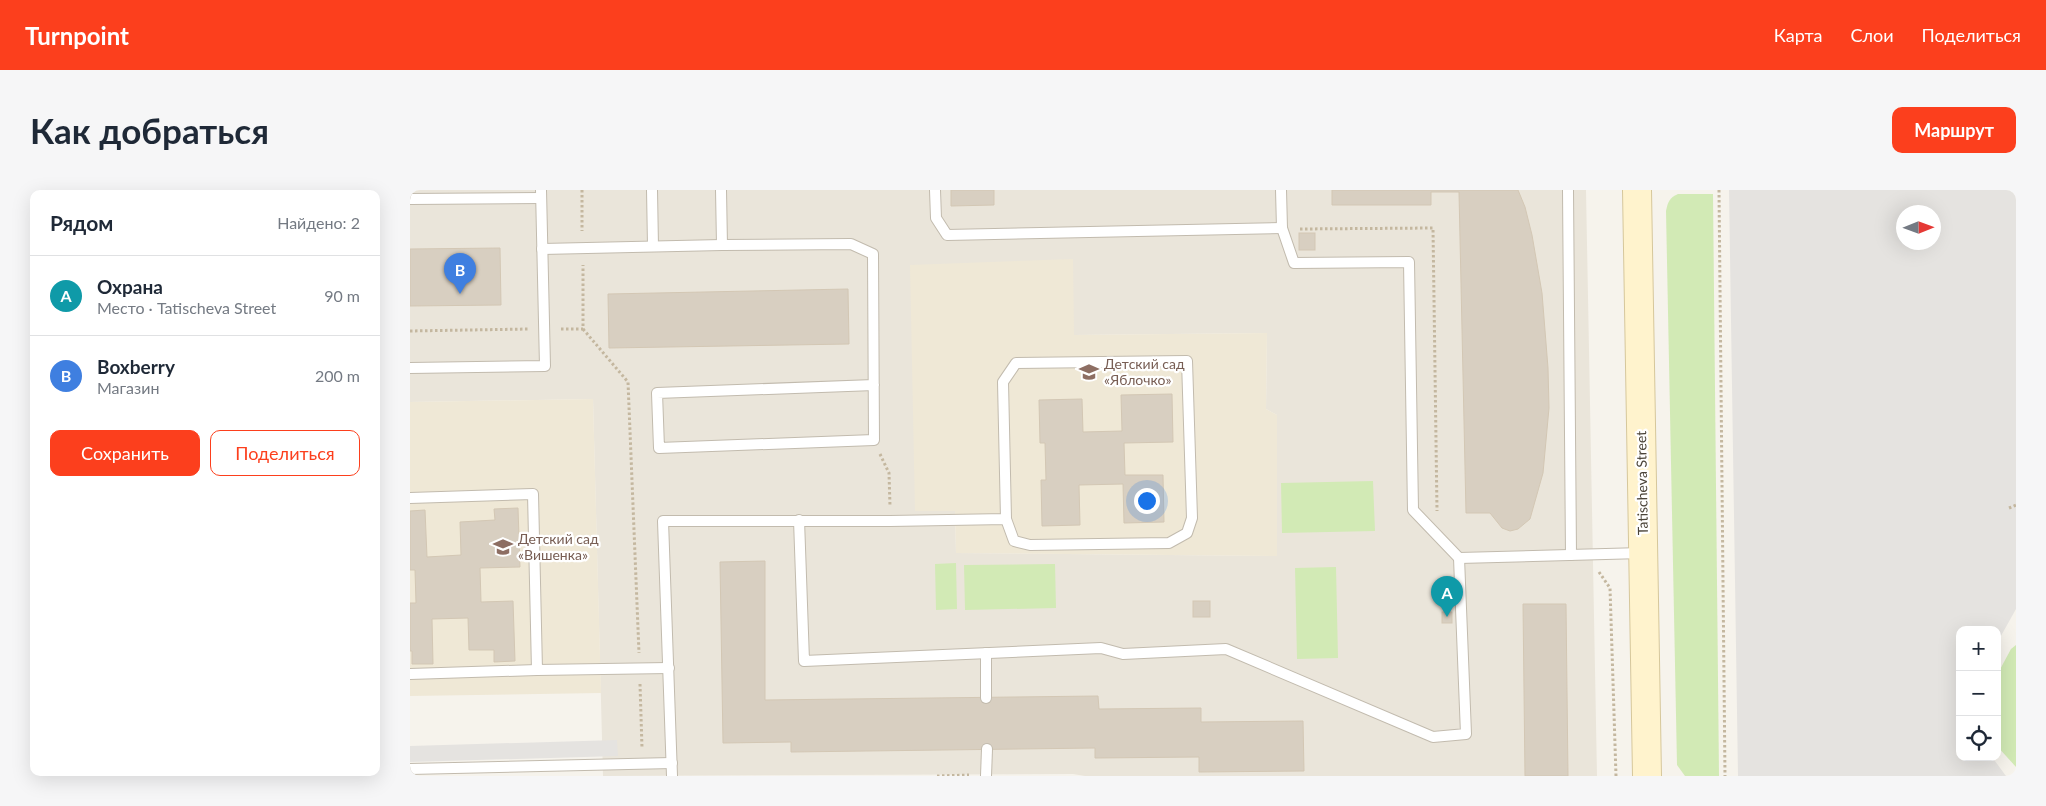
<!DOCTYPE html>
<html lang="ru">
<meta charset="utf-8">
<style>
:root{--surface:#fff;--page:#f6f6f7;--text:#1f2937;--muted:#747a83;--line:#e0e1e3;--accent:#fc3f1d}
body{margin:0;font-family:Lato,sans-serif;background:var(--page);color:var(--text)}
.controls{position:absolute;right:15px;bottom:15px;display:grid;overflow:hidden;border-radius:10px;box-shadow:0 5px 20px #0002}
.controls button{width:45px;height:45px;display:grid;place-items:center;padding:0;border:0;border-bottom:1px solid var(--line);background:var(--surface);color:var(--text);font:25px sans-serif}
.compass{position:absolute;left:1486px;top:15px;width:45px;height:45px;border-radius:50%;background:var(--surface);box-shadow:0 5px 20px #0002;rotate:89deg}
.you{position:absolute;left:736px;top:310px;width:18px;height:18px;margin:-12px;border:4px solid #fff;border-radius:50%;background:#1a73e8;box-shadow:0 0 0 8px #1a73e833}
.badge{display:grid;place-items:center;width:32px;height:32px;border-radius:50%;background:var(--accent);color:#fff;font-size:16px;font-weight:700}
.pin{position:absolute;translate:-50% -41px;filter:drop-shadow(0 1px 2px #0008)}
.pin::after{content:'';position:absolute;top:26px;width:18px;height:15px;background:inherit;clip-path:polygon(0 0,100% 0,50% 100%)}
.list{margin:0;padding:0;list-style:none}
h2{display:flex;justify-content:space-between;align-items:center;height:65px;margin:0;padding:0 20px;font-size:21px}
h2 small{font-size:16px;font-weight:400;color:var(--muted)}
.list li{display:grid;grid-template-columns:32px 1fr auto;gap:15px;align-items:center;box-sizing:border-box;height:80px;padding:0 20px;border-top:1px solid var(--line)}
.list b{display:block;font-size:19px;white-space:nowrap}
.list p{margin:0;font-size:16px;white-space:nowrap;color:var(--muted)}
.list em{font-size:16px;font-style:normal;color:var(--muted)}
.actions{display:flex;gap:10px;padding:15px 20px}
.actions a{flex:1;padding:11px 0;border:1px solid var(--accent);border-radius:10px;text-align:center;font-size:18px;color:var(--accent)}
.actions .main{background:var(--accent);color:#fff}
.icon{flex:none;width:28px;height:28px;fill:none;stroke:currentColor;stroke-width:2;stroke-linecap:round;stroke-linejoin:round}
.map{position:relative;flex:none;width:1606px;height:586px;overflow:hidden;border-radius:10px}
header{display:flex;align-items:center;gap:30px;box-sizing:border-box;height:70px;padding:0 25px;background:var(--accent);color:#fff}
header strong{font-size:24px}
nav{display:flex;gap:28px;margin-inline-start:auto;font-size:18px}
.intro{display:flex;align-items:center;justify-content:space-between;box-sizing:border-box;height:120px;padding:0 30px}
h1{margin:0;font-size:35px}
.button{padding:12px 22px;border-radius:10px;background:var(--accent);color:#fff;font-size:18px;font-weight:700}
main{display:flex;gap:30px;padding:0 30px}
aside{flex:1;background:var(--surface);border-radius:10px;box-shadow:0 5px 20px #0002}
.map>svg:first-child{display:block}
</style>
<header>
<strong>Turnpoint</strong>
<nav><a>Карта</a><a>Слои</a><a>Поделиться</a></nav>
</header>
<div class="intro"><h1>Как добраться</h1><a class="button">Маршрут</a></div>
<main>
<aside>
<h2>Рядом<small>Найдено: 2</small></h2>
<ul class="list">
<li><span class="badge" style="background:#0f9aa8">A</span><div><b>Охрана</b><p>Место · Tatischeva Street</p></div><em>90 m</em></li>
<li><span class="badge" style="background:#3f7fe0">B</span><div><b>Boxberry</b><p>Магазин</p></div><em>200 m</em></li>
</ul>
<div class="actions"><a class="main">Сохранить</a><a>Поделиться</a></div>
</aside>
<div class="map">
<svg width="1606" height="586" viewBox="0 0 1606 586">
<rect width="100%" height="100%" fill="#f6f3ec"/>
<!-- residential -->
<path fill="#eae5da" fill-rule="evenodd" d="M0,0H1176L1187,586H675L663,584L193,586L183,209L0,212ZM857,143L856,219L867,225V366L546,363L545,321H505L664,145Z"/>
<!-- education -->
<g fill="#efe8d6">
<path d="M663,69L664,145L857,143L856,219L867,225V366L546,363L545,321H505L500,75Z"/>
<path d="M183,209L191,503L0,506V212Z"/>
</g>
<!-- green -->
<g fill="#d2eab5">
<path d="M1268,4H1303L1309,586H1275L1267,575L1256,21C1258,12 1259,8 1268,4Z"/>
<path d="M963,291L965,341L872,343L871,293Z"/>
<path d="M546,373L547,419L526,420L525,374Z"/>
<path d="M645,374L646,418L555,420L554,375Z"/>
<path d="M926,377L928,468L887,469L885,378Z"/>
<path d="M1606,455V577L1587,556V485L1601,459Z"/>
</g>
<!-- parking -->
<g fill="#e5e3e0" fill-rule="evenodd">
<path d="M1319,0H1606V419L1587,453V440H1550V567H1582L1596,586H1328ZM1494,22H1524V52H1494Z"/>
<path d="M207,550L208,566L0,572V556Z"/>
</g>
<!-- building -->
<g fill="#d8cfc1" stroke="#d3c7b4">
<path d="M541,0H584V15L541,16Z"/>
<path d="M922,0H1108L1115,17L1122,45L1132,103L1138,178L1139,218L1133,283L1120,329L1108,339L1100,341L1092,338L1080,323H1056L1049,2H1021V15H922Z"/>
<rect x="889" y="43" width="16" height="17"/>
<path d="M90,58L91,115L0,116V59Z"/>
<path d="M438,99L439,154L199,158L198,104Z"/>
<path d="M762,204L763,252L714,253L715,285H753L754,332L714,333L713,294L669,295L670,335L632,336L631,290H636L635,253H630L629,210L672,209L673,242L712,241L711,205Z"/>
<path d="M108,318L110,377L70,378L71,412L103,411L105,471L84,472V460H59L58,428L22,429L23,474H2V461H0V413H6L5,380H0V321L15,320L17,367L51,365L50,332L85,330L84,319Z"/>
<path d="M355,371V510L688,506L689,519L791,518V532L893,531L894,581L789,582V567L685,568V558L381,562V552L313,553L310,372Z"/>
<rect x="783" y="411" width="17" height="16"/>
<path d="M1113,414H1156L1158,586H1115Z"/>
<rect x="1032" y="422" width="10" height="11"/>
</g>
<g fill="none" stroke-linecap="round" stroke-linejoin="round">
<defs>
<g id="lane">
<path d="M242,0L243,56"/>
<path d="M311,0L312,55"/>
<path d="M525,0L526,28L537,45L872,38"/>
<path d="M1158,0L1161,365"/>
<path d="M0,9L131,8"/>
<path d="M132,59L312,55L441,54L463,64L464,250L249,258L247,203L464,195"/>
<path d="M0,178L135,176L131,0"/>
<path d="M0,308L123,304L127,480L259,478"/>
<path d="M389,330L394,471L691,458L713,464L816,459L1023,547L1056,544L1049,368L1003,320L999,72L884,73L872,38L871,0"/>
<path d="M1049,368L1232,363"/>
<path d="M576,463V508"/>
<path d="M0,484L127,480"/>
<path d="M0,579L262,573"/>
<path d="M262,586L253,331H480L596,329L604,351L620,355L759,353L777,343L782,328L777,171L606,173L593,192L596,329"/>
<path d="M576,586L577,559"/>
</g>
<path id="secondary" d="M1227,0L1237,586"/>
</defs>
<!-- lane casing -->
<use href="#lane" stroke="#c2bbae" stroke-width="12"/>
<!-- secondary casing -->
<use href="#secondary" stroke="#d6c79b" stroke-width="30"/>
<!-- path -->
<g stroke="#c4b79f" stroke-width="3" stroke-dasharray="2.5 2.5" stroke-linecap="butt">
<path d="M172,0V41"/>
<path d="M1309,0L1315,586"/>
<path d="M890,39L1023,38L1027,321"/>
<path d="M151,139H173V75"/>
<path d="M173,139L218,192L229,463"/>
<path d="M0,141L119,139"/>
<path d="M470,264L479,283L480,316"/>
<path d="M1599,318L1606,315"/>
<path d="M1189,382L1200,398L1206,586"/>
<path d="M230,494L232,558"/>
<path d="M527,586L559,585"/>
</g>
<!-- lane -->
<use href="#lane" stroke="#fff" stroke-width="10"/>
<!-- secondary -->
<use href="#secondary" stroke="#fff3cd" stroke-width="28"/>
</g>
<!-- icons -->
<defs>
<symbol id="school-bare" viewBox="-9 -9 18 18"><path d="M0-5L7-2L0 1L-7-2ZM-4 1L0 2.5L4 1V4Q0 6-4 4Z" fill="#8d6e63" stroke="#fff" stroke-width="2.5" paint-order="stroke"/></symbol>
</defs>
<g fill-rule="evenodd">
<use href="#school-bare" x="665" y="168" width="28" height="28"/>
<use href="#school-bare" x="79" y="343" width="28" height="28"/>
</g>
<g text-anchor="middle" stroke-width="4.5" stroke-linejoin="round" paint-order="stroke">
<!-- education labels -->
<g font-size="14" fill="#785e54" stroke="#fff" text-anchor="start">
<text x="694" y="179">Детский сад<tspan x="694" dy="16">«Яблочко»</tspan></text>
<text x="108" y="354">Детский сад<tspan x="108" dy="16">«Вишенка»</tspan></text>
</g>
<!-- street labels -->
<g font-size="14" fill="#4b4439" stroke="#fff">
<text transform="translate(1232 293) rotate(-91)" y="5">Tatischeva Street</text>
</g>
</g>
</svg>
<div class="controls">
<button>+</button>
<button>−</button>
<button><svg class="icon" aria-label="locate" viewBox="0 0 24 24"><circle cx="12" cy="12" r="6"/><path d="M12 2v4M12 18v4M2 12h4M18 12h4"/></svg></button>
</div>
<svg class="compass" viewBox="-18 -18 36 36"><path d="M0-13l5 13h-10z" fill="#e53935"/><path d="M0 13l5-13h-10z" fill="#747a83"/></svg>
<div class="you"></div>
<div class="pin badge" style="left:1037px;top:427px;background:#0f9aa8">A</div>
<div class="pin badge" style="left:50px;top:104px;background:#3f7fe0">B</div>
</div>
</main>
